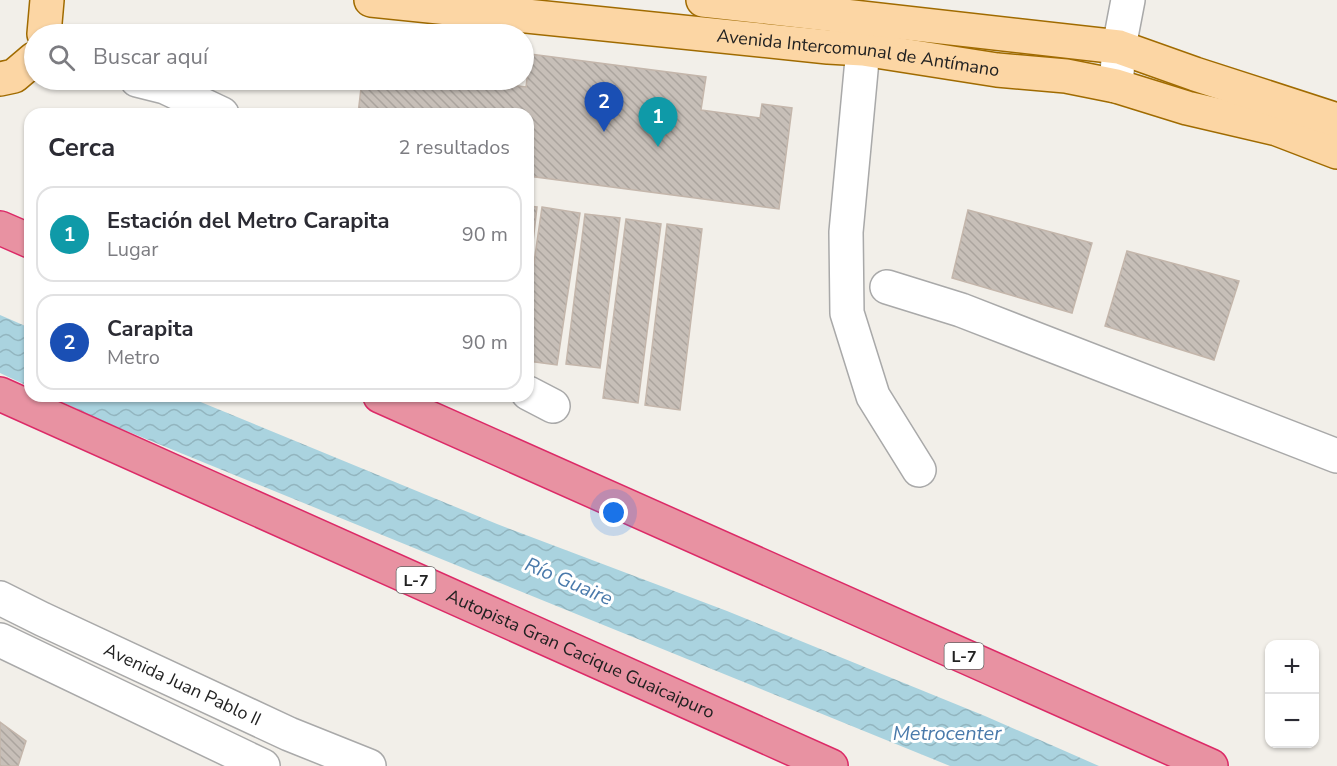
<!DOCTYPE html>
<html lang="es">
<meta charset="utf-8">
<style>
:root{--surface:#fff;--page:#f7f7f7;--text:#2b2b33;--muted:#7c7c81;--line:#e1e1e2;--accent:#db2777}
body{margin:0;font-family:"Nunito Sans",sans-serif;background:var(--page);color:var(--text)}
.controls{position:absolute;right:18px;bottom:18px;display:grid;overflow:hidden;border-radius:12px;box-shadow:0 2px 4px #0004}
.controls button{width:54px;height:54px;display:grid;place-items:center;padding:0;border:0;border-bottom:2px solid var(--line);background:var(--surface);color:var(--text);font:30px sans-serif}
.you{position:absolute;left:614px;top:513px;width:21px;height:21px;margin:-15px;border:4px solid #fff;border-radius:50%;background:#1a73e8;box-shadow:0 0 0 9px #1a73e833}
.badge{display:grid;place-items:center;width:39px;height:39px;border-radius:50%;background:var(--accent);color:#fff;font-size:20px;font-weight:700}
.pin{position:absolute;translate:-50% -50px;filter:drop-shadow(0 2px 3px #0008)}
.pin::after{content:'';position:absolute;top:32px;width:21px;height:18px;background:inherit;clip-path:polygon(0 0,100% 0,50% 100%)}
.list{margin:0;padding:0;list-style:none}
h2{display:flex;justify-content:space-between;align-items:center;height:78px;margin:0;padding:0 24px;font-size:26px}
h2 small{font-size:20px;font-weight:400;color:var(--muted)}
.list li{display:grid;grid-template-columns:39px 1fr auto;gap:18px;align-items:center;box-sizing:border-box;height:96px;margin:0 12px 12px;padding:0 12px;border:2px solid var(--line);border-radius:18px}
.list b{display:block;font-size:22px;white-space:nowrap}
.list p{margin:0;font-size:20px;white-space:nowrap;color:var(--muted)}
.list em{font-size:20px;font-style:normal;color:var(--muted)}
.icon{flex:none;width:33px;height:33px;fill:none;stroke:currentColor;stroke-width:2;stroke-linecap:round;stroke-linejoin:round}
.map{position:relative;flex:none;width:1337px;height:766px;overflow:hidden}
.search{position:absolute;background:var(--surface);box-shadow:0 2px 4px #0004;left:24px;top:24px;width:510px;height:66px;display:flex;align-items:center;gap:15px;box-sizing:border-box;padding:0 21px;border-radius:33px;color:var(--muted);font-size:22px}
.panel{position:absolute;background:var(--surface);box-shadow:0 2px 4px #0004;left:24px;top:108px;width:510px;height:294px;border-radius:18px}
.map>svg:first-child{display:block}
</style>
<div class="map">
<svg width="1337" height="766" viewBox="0 0 1337 766">
<defs>
<pattern id="water-waves" width="16" height="10" patternUnits="userSpaceOnUse" patternTransform="scale(1.5)"><rect width="16" height="10" fill="#aad3df"/><path d="M0 5q4-4 8 0t8 0" fill="none" stroke="#92b5bf"/></pattern>
<pattern id="building-back-hatch" width="6" height="6" patternUnits="userSpaceOnUse" patternTransform="scale(1.5)"><rect width="6" height="6" fill="#c7bfb8"/><path d="M-1 5l2 2M0 0l6 6M5-1l2 2" fill="none" stroke="#aba49e"/></pattern>
</defs>
<rect width="100%" height="100%" fill="#f2efe9"/>
<!-- water -->
<g fill="url(#water-waves)">
<path d="M0,315L30,328V387L0,373Z"/>
<path d="M49,396H186L497,524L727,611L985,716L1099,766H950L107,423Z"/>
</g>
<!-- building -->
<g fill="url(#building-back-hatch)" stroke="#c4b6ab" stroke-width="1.5">
<path d="M530,54L706,77L701,110L760,118L762,104L792,108L779,209L528,176V114H358L362,80H469L526,87Z"/>
<path d="M528,206L537,207L528,286Z"/>
<path d="M542,207L580,213L557,365L528,361V304Z"/>
<path d="M968,210L1092,243L1072,313L952,278Z"/>
<path d="M585,214L620,218L600,368L566,364Z"/>
<path d="M626,219L661,224L638,403L603,398Z"/>
<path d="M667,224L702,229L680,410L645,405Z"/>
<path d="M1127,251L1239,281L1214,360L1105,326Z"/>
<path d="M0,722L26,741L18,766H0Z"/>
</g>
<g fill="none" stroke-linecap="round" stroke-linejoin="round">
<defs>
<g id="minor">
<path d="M863,49L846,232L847,313L873,396L919,470"/>
<path d="M137,80L165,87L222,114"/>
<path d="M1116,86L1119,47L1128,0"/>
<path d="M887,287L961,310L1337,456"/>
<path d="M528,393L553,406"/>
<path id="s1" d="M0,598L42,619L289,734L369,766"/>
<path d="M0,640L263,766"/>
</g>
<g id="major">
<path id="s2" d="M371,0L828,47L863,49L997,70L1066,76L1116,86L1187,108L1277,129L1337,152"/>
<path d="M703,0L1119,47L1195,74L1337,120"/>
<path d="M44,34L47,0"/>
<path d="M0,79L14,76L34,59"/>
</g>
<g id="highway">
<path d="M0,228L30,241"/>
<path id="s3" d="M0,394L831,766"/>
<path d="M380,396L1211,766"/>
</g>
</defs>
<!-- minor casing -->
<use href="#minor" stroke="#a9a9a9" stroke-width="36"/>
<!-- major casing -->
<use href="#major" stroke="#a06b00" stroke-width="36"/>
<!-- highway casing -->
<use href="#highway" stroke="#dc2a67" stroke-width="36"/>
<!-- minor -->
<use href="#minor" stroke="#fff" stroke-width="33"/>
<!-- major -->
<use href="#major" stroke="#fcd6a4" stroke-width="33"/>
<!-- highway -->
<use href="#highway" stroke="#e892a2" stroke-width="33"/>
</g>
<g text-anchor="middle" stroke-width="6" stroke-linejoin="round" paint-order="stroke">
<!-- shield labels -->
<g fill="#fff" stroke="#646464" stroke-width="1.5">
<rect x="396.5" y="567" width="39" height="26" rx="4.5"/>
<rect x="944.5" y="643" width="39" height="26" rx="4.5"/>
</g>
<g font-size="16" font-weight="bold" fill="#222">
<text x="416" y="586">L-7</text>
<text x="964" y="662">L-7</text>
</g>
<!-- street labels -->
<g font-size="18" fill="#222" stroke="#fff">
<text dy="6" stroke="none"><textPath href="#s2" startOffset="490">Avenida Intercomunal de Antímano</textPath></text>
<text dy="6" stroke="none"><textPath href="#s3" startOffset="636">Autopista Gran Cacique Guaicaipuro</textPath></text>
<text dy="6" stroke="none"><textPath href="#s1" startOffset="202">Avenida Juan Pablo II</textPath></text>
</g>
<!-- water labels -->
<g font-size="20" font-style="italic" fill="#4a7aab" stroke="#fff">
<text transform="translate(569 581) rotate(23)" y="7">Río Guaire</text>
<text x="947" y="740">Metrocenter</text>
</g>
</g>
</svg>
<div class="controls">
<button>+</button>
<button>−</button>
</div>
<div class="you"></div>
<div class="pin badge" style="left:658px;top:147px;background:#0f9aa8">1</div>
<div class="pin badge" style="left:604px;top:132px;background:#1a4fb4">2</div>
<div class="search"><svg class="icon" aria-label="search" viewBox="0 0 24 24"><circle cx="10" cy="10" r="6"/><path d="M15 15l6 6"/></svg>Buscar aquí</div>
<section class="panel">
<h2>Cerca<small>2 resultados</small></h2>
<ul class="list">
<li><span class="badge" style="background:#0f9aa8">1</span><div><b>Estación del Metro Carapita</b><p>Lugar</p></div><em>90 m</em></li>
<li><span class="badge" style="background:#1a4fb4">2</span><div><b>Carapita</b><p>Metro</p></div><em>90 m</em></li>
</ul>
</section>
</div>
